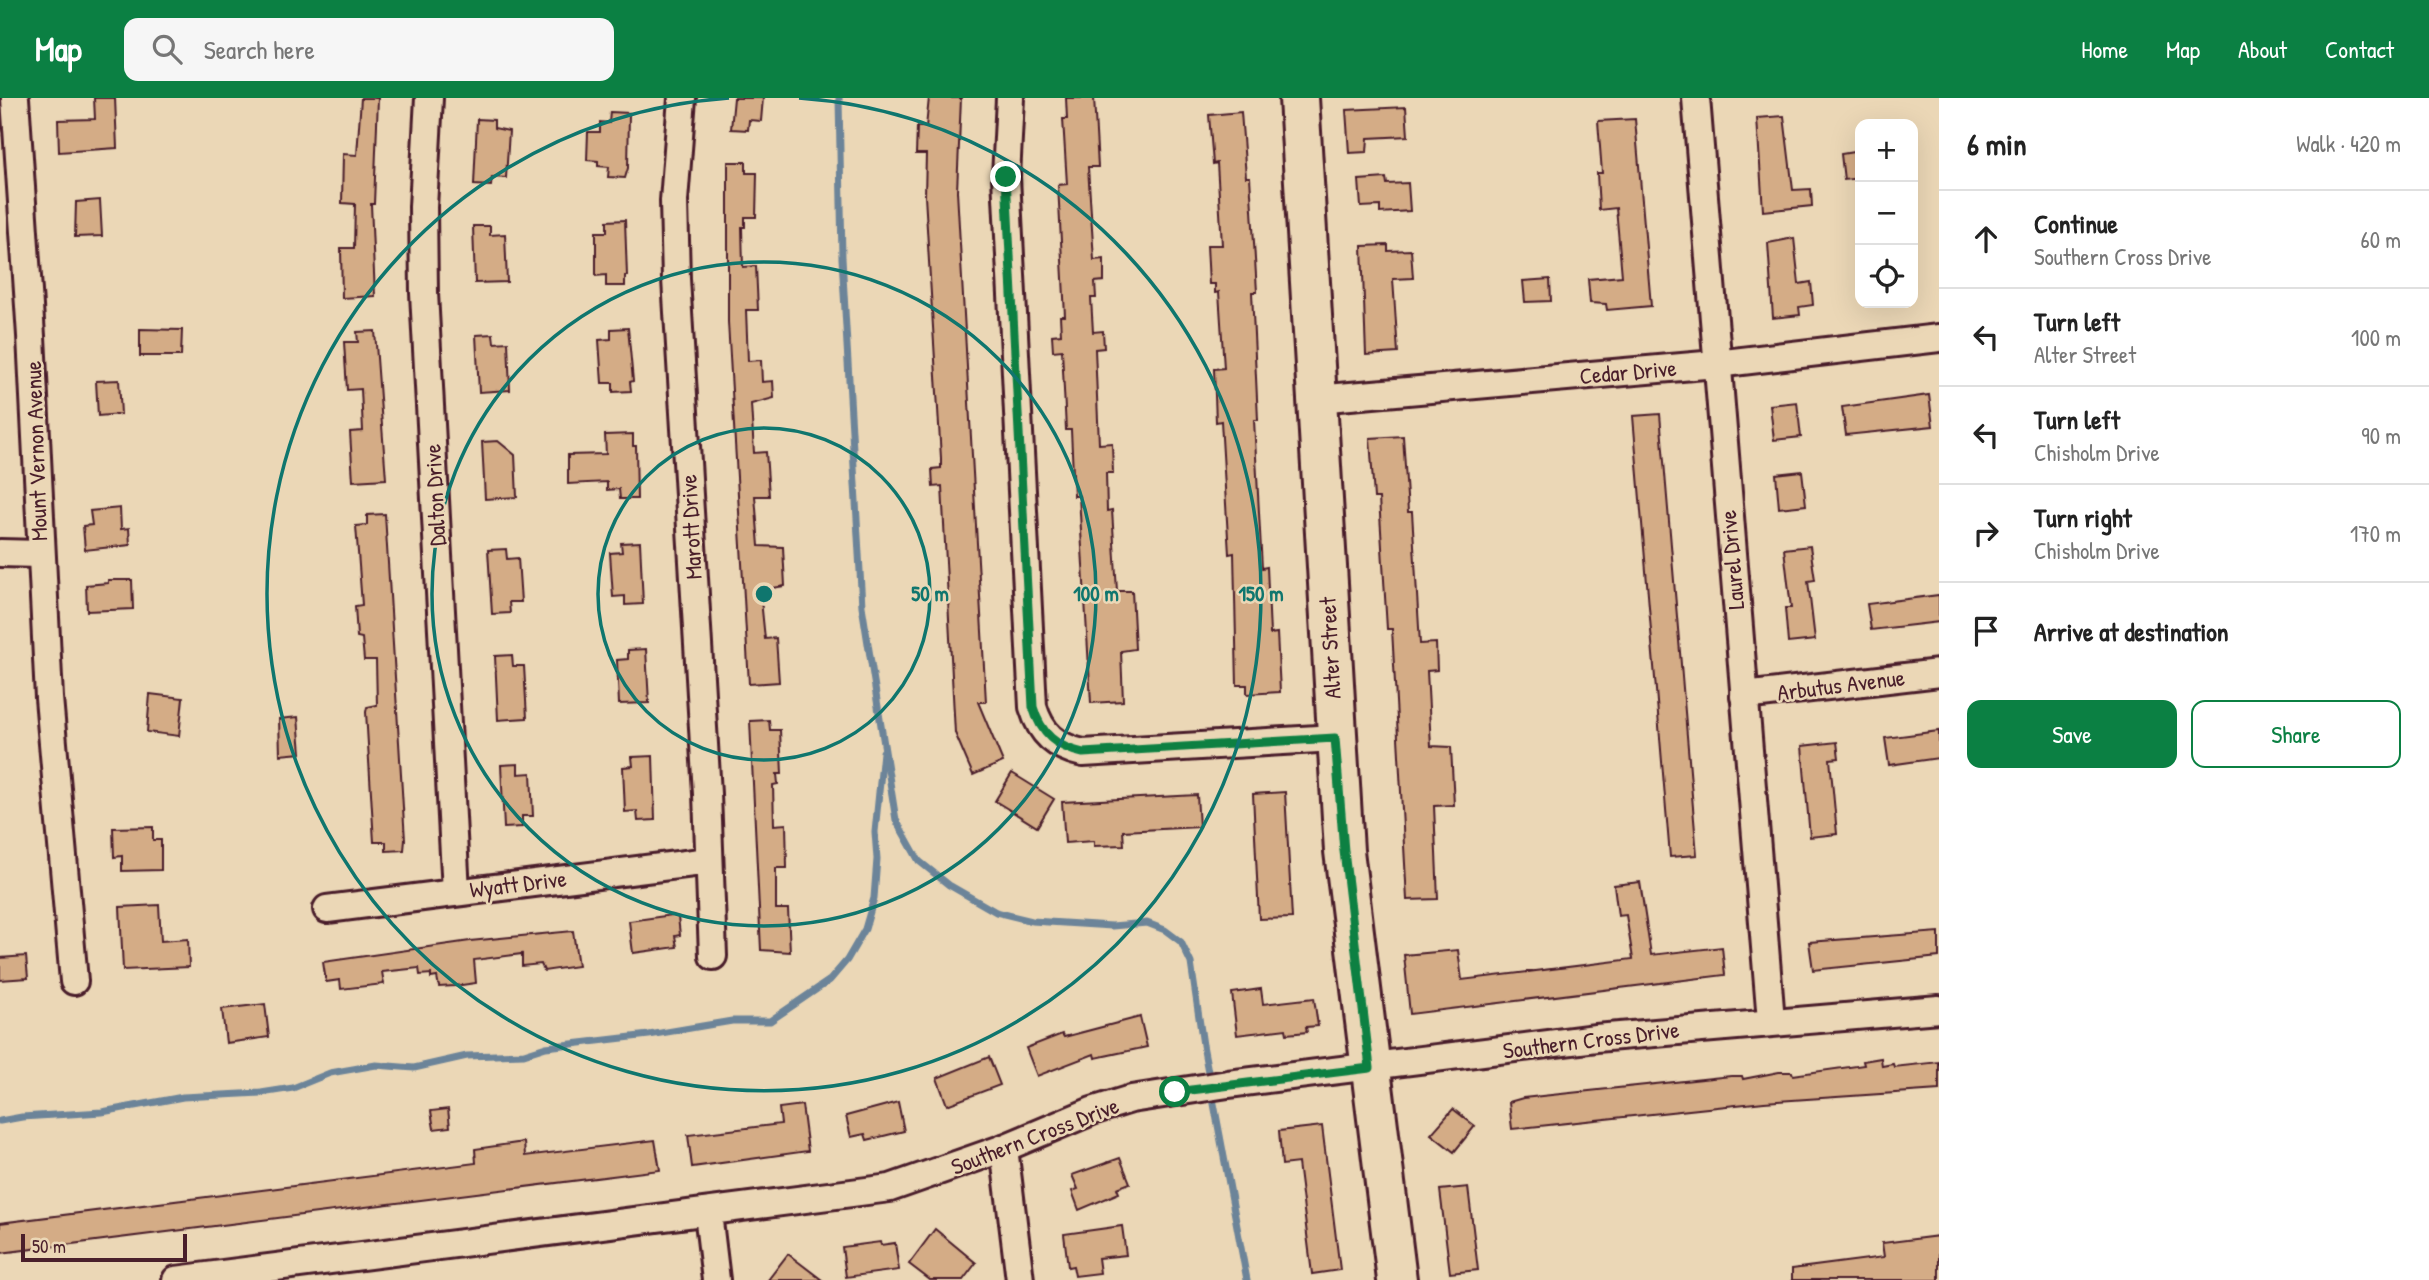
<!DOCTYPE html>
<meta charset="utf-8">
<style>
:root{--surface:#fff;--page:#f6f6f6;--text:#222;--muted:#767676;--line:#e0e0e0;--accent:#0b8043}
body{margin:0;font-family:"Patrick Hand",sans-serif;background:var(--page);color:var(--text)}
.controls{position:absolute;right:21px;top:21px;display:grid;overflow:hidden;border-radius:14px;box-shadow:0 7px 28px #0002}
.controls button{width:63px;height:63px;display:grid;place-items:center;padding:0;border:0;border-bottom:2px solid var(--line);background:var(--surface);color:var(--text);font:35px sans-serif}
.scale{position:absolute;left:21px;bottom:18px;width:166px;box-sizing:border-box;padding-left:7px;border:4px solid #4a1f2b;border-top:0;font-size:19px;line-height:24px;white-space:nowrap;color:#4a1f2b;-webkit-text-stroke:5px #ebd7b6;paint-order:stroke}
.stop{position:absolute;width:21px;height:21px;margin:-16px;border:5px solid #0b8043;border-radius:50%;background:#fff}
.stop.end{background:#0b8043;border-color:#fff;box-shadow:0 2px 7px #0008}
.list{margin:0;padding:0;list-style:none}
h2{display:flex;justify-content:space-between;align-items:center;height:91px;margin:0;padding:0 28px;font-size:30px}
h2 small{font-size:23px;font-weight:400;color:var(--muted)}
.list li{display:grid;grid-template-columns:46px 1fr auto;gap:21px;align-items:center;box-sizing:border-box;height:98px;padding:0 28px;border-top:2px solid var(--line)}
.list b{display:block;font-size:26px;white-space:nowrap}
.list p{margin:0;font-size:23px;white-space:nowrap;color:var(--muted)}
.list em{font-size:23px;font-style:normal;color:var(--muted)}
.actions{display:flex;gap:14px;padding:21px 28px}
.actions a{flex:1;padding:16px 0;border:2px solid var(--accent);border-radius:14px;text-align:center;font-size:24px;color:var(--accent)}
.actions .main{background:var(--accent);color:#fff}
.icon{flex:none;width:38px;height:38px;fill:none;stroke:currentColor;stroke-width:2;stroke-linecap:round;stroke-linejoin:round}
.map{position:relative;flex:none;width:1939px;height:1182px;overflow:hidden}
header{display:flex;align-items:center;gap:42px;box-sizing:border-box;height:98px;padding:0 35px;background:var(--accent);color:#fff}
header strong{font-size:33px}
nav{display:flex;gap:38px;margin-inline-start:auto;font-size:24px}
.search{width:490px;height:63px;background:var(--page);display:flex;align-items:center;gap:18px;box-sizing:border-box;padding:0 24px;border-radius:14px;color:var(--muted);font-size:26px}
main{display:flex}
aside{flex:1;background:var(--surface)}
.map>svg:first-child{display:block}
</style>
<header>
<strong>Map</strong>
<div class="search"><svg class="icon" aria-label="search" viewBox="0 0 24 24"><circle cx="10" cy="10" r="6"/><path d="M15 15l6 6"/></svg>Search here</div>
<nav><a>Home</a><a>Map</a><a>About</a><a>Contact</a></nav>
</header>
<main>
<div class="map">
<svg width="1939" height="1182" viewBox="0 0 1939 1182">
<rect width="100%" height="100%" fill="#ebd7b6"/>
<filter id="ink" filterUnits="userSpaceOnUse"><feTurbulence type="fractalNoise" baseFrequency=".0143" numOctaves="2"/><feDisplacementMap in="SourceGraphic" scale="14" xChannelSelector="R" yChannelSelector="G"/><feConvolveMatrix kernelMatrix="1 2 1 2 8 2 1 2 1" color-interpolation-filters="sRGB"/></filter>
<g filter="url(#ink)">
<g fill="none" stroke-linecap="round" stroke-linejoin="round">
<!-- stream -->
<g stroke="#6c8499" stroke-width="7">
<path d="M839,0L842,160L862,508L896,722L919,763L949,787L996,814L1032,823L1112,828L1147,825L1165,832L1181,844L1191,865L1203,947L1247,1182"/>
<path d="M0,1023L22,1019L102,1014L183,999L261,995L293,990L330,975L376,967L414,970L467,958L524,956L546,949L649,937L732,923H770L830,882L847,862L865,831L874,800L877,761L875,734L883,654"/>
</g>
</g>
<!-- building -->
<g fill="#d4ac86" stroke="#4a1f2b" stroke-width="2">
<path d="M94,0H115L117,50L59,54L58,22L95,21Z"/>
<path d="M361,0H378L374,106H371L375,198L342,200L341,150H354L355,106L342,105L343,56L357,57Z"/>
<path d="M734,0H763L761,23L749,22L748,32L731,31Z"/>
<path d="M929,0H961L957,93L986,604H978L1003,664L973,677L955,635L942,388L933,389L932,371L941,370V360L925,98L926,56H916L917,29H926Z"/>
<path d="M1066,0H1094L1098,69H1088L1094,162L1104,161V183L1095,184L1096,200H1091L1093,234L1103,233L1104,250L1095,251L1099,346L1112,345L1113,375H1106L1107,413L1112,412L1117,493H1132L1135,551L1121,553L1123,603L1091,605L1079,398H1074L1071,332H1066L1062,252L1053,253L1052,237L1061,236L1060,218H1065L1058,87L1067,86L1063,21H1067Z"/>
<path d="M1406,9L1408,38L1368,40L1367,54L1349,55L1346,12Z"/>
<path d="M610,14L629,15L628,70L625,80L608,79L609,69L598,68V63L587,62L588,34H600V24L609,25Z"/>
<path d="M1241,14L1246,79H1250L1257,194H1252L1258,322H1254L1262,470L1267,469L1270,536L1277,535L1280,594L1247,596V587H1237L1234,455L1229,456L1221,323L1216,324L1214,271L1224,270L1219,194L1215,195V186H1209L1207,147H1222L1217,65L1213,66L1209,17Z"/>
<path d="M1784,18L1793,92L1811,91L1812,108L1763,113L1757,20Z"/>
<path d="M477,21L494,22V30L509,33L506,80L492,79L491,88L474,87Z"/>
<path d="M1635,21L1651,208L1607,212L1606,206L1590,205L1588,181L1622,178L1616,110L1599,112L1597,75H1602L1598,23Z"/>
<path d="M1860,53V80L1844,82L1841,56Z"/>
<path d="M728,64H746V75H757L756,119H745V129H742L743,169L756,168L758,212H746L748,263L761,262L762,284L773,283L774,300L751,306L754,355L766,354L769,398H755L759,448L783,449L785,488L760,492L765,541L776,540L779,584L749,586L728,224Z"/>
<path d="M1386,80L1387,86L1408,85L1410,113L1380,115V108L1361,109L1359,82Z"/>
<path d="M100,102L102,138L75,139L76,104Z"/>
<path d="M625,122L627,178H625V188H606V177L596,178V134H607V123Z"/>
<path d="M473,128H490V137L505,136L507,184L475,185Z"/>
<path d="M1794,140L1799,186L1811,184L1813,207L1799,209L1800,217L1773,220L1768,145Z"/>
<path d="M1388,147V153L1411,152L1413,180L1393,181L1398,255L1366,257L1362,148Z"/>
<path d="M1550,181L1551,203L1525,204L1523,183Z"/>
<path d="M628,230L633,283L630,284L631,293L613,294V285H602L599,242L611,241V231Z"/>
<path d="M140,231L182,232L181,258H140Z"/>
<path d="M375,233L386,381L353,383L350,334L363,333L361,291L347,292L344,244H358L357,234Z"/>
<path d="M493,236L494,245L508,244L510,292L479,294L476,237Z"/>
<path d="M119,282L121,316L98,318L96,283Z"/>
<path d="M1929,297L1933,328L1846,337L1842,309Z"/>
<path d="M1797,304L1801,339L1774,342L1770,307Z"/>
<path d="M1660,316L1697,757L1670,759L1633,318Z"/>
<path d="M633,336V348H636L637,401H620L619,391L607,392V384L568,386V357L606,356L605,337Z"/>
<path d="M1403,338L1408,414H1412L1420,546L1436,545L1437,572L1427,573L1431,648L1451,649L1454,707L1434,708L1438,801L1407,802L1392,531H1387L1379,400H1374L1370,340Z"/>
<path d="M498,343L515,357L517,399L485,401L482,344Z"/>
<path d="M1802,373L1806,407L1779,410L1776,376Z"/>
<path d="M120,410L121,431L129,430L130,447L85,452L83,428L92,427L90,413Z"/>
<path d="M385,416L405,742L404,752L386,753V744H374L366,614L367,609L377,607L376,562H364L362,540L357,539L355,508L362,507L356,428L367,427V417Z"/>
<path d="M640,444L643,506L625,507V498L613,499L610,455L622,454L621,445Z"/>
<path d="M1810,448L1815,482L1808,483L1815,542L1788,545L1785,510H1791L1784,451Z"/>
<path d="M506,451L507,461L518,460L521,504H509L510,515L492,516L488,452Z"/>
<path d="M108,482H132L133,511L87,513L86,487L108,485Z"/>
<path d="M1939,497V524L1871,532L1867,506Z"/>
<path d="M646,551L649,605L619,606L617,562L628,561V552Z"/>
<path d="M512,557L513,568H524L527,620L498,622L495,558Z"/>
<path d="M150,596L183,600L179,638L147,634Z"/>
<path d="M298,619L301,655L280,657L279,621Z"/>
<path d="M769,622L770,632H780L782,676H777L778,686L773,687L774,727L786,726L787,770H776V811H788L790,854L761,852L750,623Z"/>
<path d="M1939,633V660L1889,667L1885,640Z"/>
<path d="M1837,644L1839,660L1830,661L1837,736L1810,739L1802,648Z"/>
<path d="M653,658L655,722L638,723L637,713L625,714L623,669L633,668L632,659Z"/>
<path d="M518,666V676L531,675L533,718H522V729L504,730L501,667Z"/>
<path d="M1012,675L1054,701L1037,729L995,703Z"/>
<path d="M1285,694L1292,820L1259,821L1253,696Z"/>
<path d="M1197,697L1199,729L1123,733L1124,747L1094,748V743L1065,745L1062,704Z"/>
<path d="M153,729V742H161V772L122,773V758L114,759L113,730Z"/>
<path d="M1640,784L1651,857L1722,849L1725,877L1410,916L1404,857L1458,852L1462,882L1633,861L1626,817L1618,818L1614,787Z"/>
<path d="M159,807L161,843L188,841L189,869L123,872L120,809Z"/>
<path d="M672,817L678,819L680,837L675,838L677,849L633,855L629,823Z"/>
<path d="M573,833L578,868L544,873L541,866L522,868V856L474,862L476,885L455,888L439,889L437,879L431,880V876L420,877L419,870L382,874L384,886L341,891L340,882L326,884L323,864L470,843Z"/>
<path d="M1939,834V859L1813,872L1809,844Z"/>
<path d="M26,858L28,880L0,882V860Z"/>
<path d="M1261,891L1263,906L1314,900L1318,928L1306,929L1307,934L1287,936L1286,931L1237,937L1232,895Z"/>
<path d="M265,906L269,939L226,945L222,911Z"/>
<path d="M1140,919L1147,949L1095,960L1094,956L1037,978L1026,950L1062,936L1064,939Z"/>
<path d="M989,959L1000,987L947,1007L937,980Z"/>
<path d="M1881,960L1882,968L1893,966L1894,969L1939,964V992L1764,1004L1512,1031L1509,1004L1523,1000L1731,978H1742L1743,981L1779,974H1792L1793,977L1864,967L1863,963Z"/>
<path d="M898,1004L904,1033L867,1042L865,1036L851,1039L846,1018Z"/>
<path d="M802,1007L808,1053L692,1069L688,1037L781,1026L779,1010Z"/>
<path d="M448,1011L450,1029L434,1031L431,1013Z"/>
<path d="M1453,1011L1475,1028L1454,1054L1431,1036Z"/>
<path d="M1322,1028L1340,1172L1312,1176L1298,1065L1282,1067L1279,1033Z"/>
<path d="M655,1042L660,1072L0,1155V1125L476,1065L475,1051L524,1044L525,1058Z"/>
<path d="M1120,1060L1130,1085L1117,1090L1119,1095L1079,1112L1072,1093L1078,1091L1072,1077Z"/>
<path d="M1468,1089L1478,1172L1450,1175L1440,1092Z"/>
<path d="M1122,1128L1126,1157L1098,1160L1100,1175L1075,1178L1073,1168L1068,1169L1064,1136Z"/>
<path d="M935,1131L976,1165L963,1182H930L909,1166Z"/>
<path d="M1939,1138V1182H1792V1171L1884,1159L1882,1145Z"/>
<path d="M880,1144L881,1147L895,1145L899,1172L846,1179L842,1149Z"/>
<path d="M788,1156L822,1182H768Z"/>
</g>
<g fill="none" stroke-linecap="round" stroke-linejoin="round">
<defs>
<g id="street">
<path d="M15,0L31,238L49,600L74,883"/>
<path d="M429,0L423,109L424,195L456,794"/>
<path d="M682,0L674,103L676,181L707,696L713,858"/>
<path d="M1010,0L1006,79L1033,609C1041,636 1056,649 1083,655L1335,640"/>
<path d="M1696,0L1771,923"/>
<path d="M1316,301L1716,266L1939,240"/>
<path d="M0,455L40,456"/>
<path d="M1744,598L1939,575"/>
<path d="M327,811L709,763"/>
<path d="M1004,1050L1020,1182"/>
<path d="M708,1115L716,1182"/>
<path d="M176,1182L890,1090L1004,1050L1092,1013L1131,1001L1228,986L1596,940L1939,911"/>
</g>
<path id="secondary" d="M1299,0L1344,753L1397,1182"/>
</defs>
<!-- street casing -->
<use href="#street" stroke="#4a1f2b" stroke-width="32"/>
<!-- secondary casing -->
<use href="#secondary" stroke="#4a1f2b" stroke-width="44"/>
<!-- street -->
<use href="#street" stroke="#ebd7b6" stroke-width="26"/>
<!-- secondary -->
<use href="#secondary" stroke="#ebd7b6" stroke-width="38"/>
</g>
</g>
<g fill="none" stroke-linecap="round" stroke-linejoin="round" filter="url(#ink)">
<!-- route -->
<path stroke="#0b8043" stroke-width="9" d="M1006,79L1033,609C1041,636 1056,649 1083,655L1335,640L1344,753L1370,970L1175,994"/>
</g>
<!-- distance rings -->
<g fill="none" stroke="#0f766e" stroke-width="3.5">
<circle cx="764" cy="496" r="166"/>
<circle cx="764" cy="496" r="332"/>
<path d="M799 0A497 497 0 1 1 729 0"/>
</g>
<g text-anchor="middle" stroke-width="5" stroke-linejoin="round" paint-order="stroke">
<!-- street labels -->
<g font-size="23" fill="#4a1f2b" stroke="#ebd7b6">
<text transform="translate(1628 274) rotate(-5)" y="8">Cedar Drive</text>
<text transform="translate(36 353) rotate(-92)" y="8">Mount Vernon Avenue</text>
<text transform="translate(435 397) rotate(-93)" y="8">Dalton Drive</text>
<text transform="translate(691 429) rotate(-93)" y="8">Marott Drive</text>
<text transform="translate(1732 462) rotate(-95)" y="8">Laurel Drive</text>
<text transform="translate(1330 550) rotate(-93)" y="8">Alter Street</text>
<text transform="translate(1841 587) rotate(-7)" y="8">Arbutus Avenue</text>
<text transform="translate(518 786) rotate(-7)" y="8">Wyatt Drive</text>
<text transform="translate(1591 942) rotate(-7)" y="8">Southern Cross Drive</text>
<text transform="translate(1035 1038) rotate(-21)" y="8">Southern Cross Drive</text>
</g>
</g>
<circle cx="764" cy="496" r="10" fill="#0f766e" stroke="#ebd7b6" stroke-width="3.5"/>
<g font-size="21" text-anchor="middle" font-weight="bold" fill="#0f766e" stroke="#ebd7b6" stroke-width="5" stroke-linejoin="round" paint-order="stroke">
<text x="930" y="503">50 m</text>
<text x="1096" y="503">100 m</text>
<text x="1261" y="503">150 m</text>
</g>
</svg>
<div class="controls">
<button>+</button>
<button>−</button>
<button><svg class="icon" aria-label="locate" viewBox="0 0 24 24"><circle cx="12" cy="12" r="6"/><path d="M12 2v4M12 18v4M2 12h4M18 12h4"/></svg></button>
</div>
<div class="scale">50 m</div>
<div class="stop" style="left:1175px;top:994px"></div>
<div class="stop end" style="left:1006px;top:79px"></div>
</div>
<aside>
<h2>6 min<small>Walk · 420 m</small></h2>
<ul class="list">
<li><svg class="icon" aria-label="ahead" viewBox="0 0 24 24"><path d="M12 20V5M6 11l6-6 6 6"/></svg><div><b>Continue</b><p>Southern Cross Drive</p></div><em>60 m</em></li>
<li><svg class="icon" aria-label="left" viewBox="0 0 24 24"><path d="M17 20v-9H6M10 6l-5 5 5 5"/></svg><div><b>Turn left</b><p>Alter Street</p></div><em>100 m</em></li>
<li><svg class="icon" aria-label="left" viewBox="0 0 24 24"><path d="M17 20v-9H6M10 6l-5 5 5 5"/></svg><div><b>Turn left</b><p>Chisholm Drive</p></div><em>90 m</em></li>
<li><svg class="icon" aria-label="right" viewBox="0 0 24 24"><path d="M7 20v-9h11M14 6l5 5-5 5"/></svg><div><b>Turn right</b><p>Chisholm Drive</p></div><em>170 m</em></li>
<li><svg class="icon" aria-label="arrive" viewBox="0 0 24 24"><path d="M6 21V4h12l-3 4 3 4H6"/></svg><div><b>Arrive at destination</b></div></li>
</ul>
<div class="actions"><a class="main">Save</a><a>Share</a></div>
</aside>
</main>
